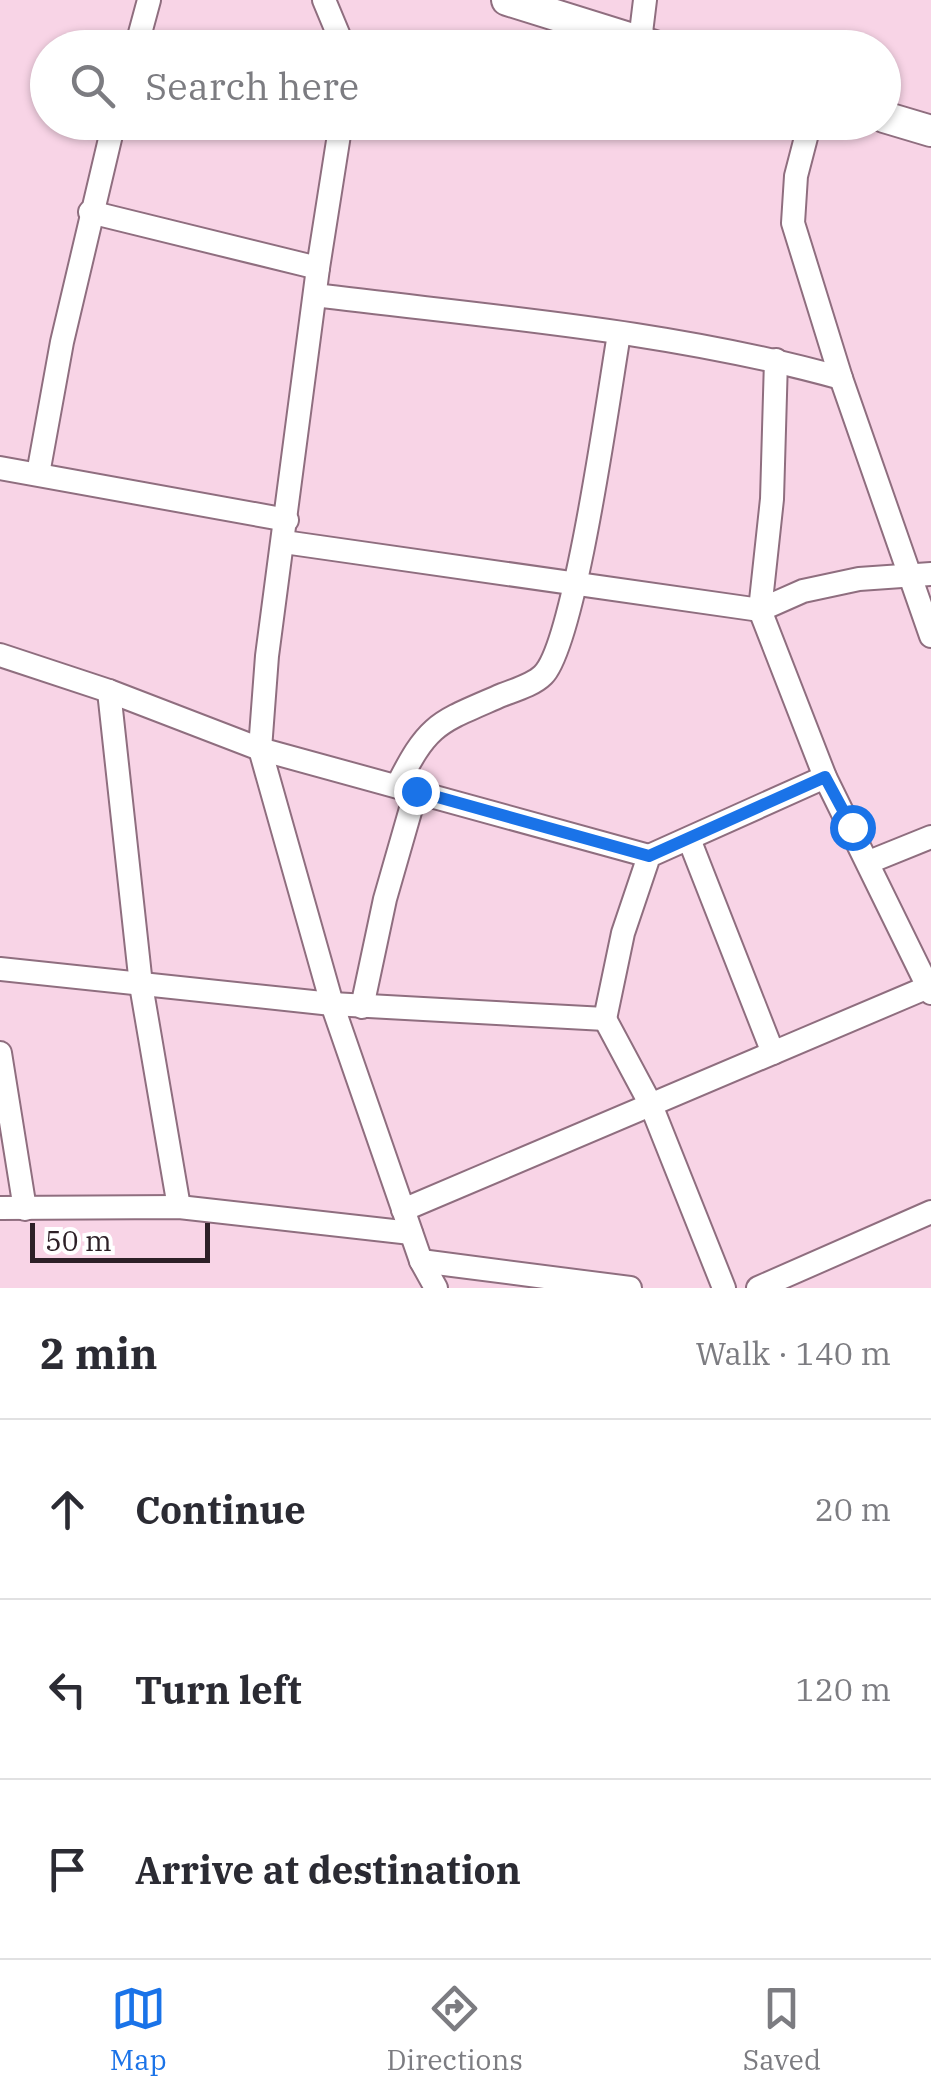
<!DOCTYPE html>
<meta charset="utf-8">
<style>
:root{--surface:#fff;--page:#f2f2f3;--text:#2b2b33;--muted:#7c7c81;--line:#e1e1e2;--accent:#1a73e8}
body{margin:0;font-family:"IBM Plex Serif",serif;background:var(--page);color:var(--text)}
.scale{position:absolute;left:30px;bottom:25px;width:180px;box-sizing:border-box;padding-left:10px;border:5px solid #2d2027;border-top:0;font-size:28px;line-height:35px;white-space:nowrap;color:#2d2027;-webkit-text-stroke:8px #fff;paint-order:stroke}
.stop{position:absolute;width:30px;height:30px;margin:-22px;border:8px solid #1a73e8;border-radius:50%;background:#fff}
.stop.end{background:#1a73e8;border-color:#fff;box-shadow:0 2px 10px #0008}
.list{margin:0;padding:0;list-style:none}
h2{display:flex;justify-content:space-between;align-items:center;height:130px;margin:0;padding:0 40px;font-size:42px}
h2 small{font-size:32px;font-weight:400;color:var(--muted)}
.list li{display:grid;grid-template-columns:65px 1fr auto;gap:30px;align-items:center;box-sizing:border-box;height:180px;padding:0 40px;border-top:2px solid var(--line)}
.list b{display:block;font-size:38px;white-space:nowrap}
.list em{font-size:32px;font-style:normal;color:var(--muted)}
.icon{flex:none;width:55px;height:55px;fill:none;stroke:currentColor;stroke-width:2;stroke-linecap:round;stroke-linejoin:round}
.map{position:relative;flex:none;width:931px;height:1288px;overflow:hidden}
.search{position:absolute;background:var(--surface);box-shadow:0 2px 8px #0004;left:30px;right:30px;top:30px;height:110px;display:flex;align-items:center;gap:25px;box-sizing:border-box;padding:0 35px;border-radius:55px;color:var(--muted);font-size:38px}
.sheet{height:670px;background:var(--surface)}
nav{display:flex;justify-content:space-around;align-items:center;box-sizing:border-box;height:140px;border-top:2px solid var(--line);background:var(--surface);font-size:28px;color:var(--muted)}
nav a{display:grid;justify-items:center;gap:5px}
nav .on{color:var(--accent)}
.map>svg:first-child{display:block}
</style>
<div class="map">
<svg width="931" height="1288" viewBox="0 0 931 1288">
<rect width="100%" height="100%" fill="#f8d4e6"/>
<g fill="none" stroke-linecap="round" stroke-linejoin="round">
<defs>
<g id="minor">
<path d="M324,0L344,48"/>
<path d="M640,41L645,0"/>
<path d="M136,48L149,0"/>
<path d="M341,122L318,268L267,656L260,749L332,1004L421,1261L436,1288"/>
<path d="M810,122L796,176L793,223L841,378L931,636"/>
<path d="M90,212L318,268"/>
<path d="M315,295C490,317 670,330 841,378"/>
<path d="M776,360L772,499L760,610L825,777L931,993"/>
<path d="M0,468L287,520"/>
<path d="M38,474L62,342L114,122"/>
<path d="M284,542L760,610L803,591L859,579L931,574"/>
<path d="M0,655L109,691L260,749L649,856"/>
<path d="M109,691L141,985L179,1207"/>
<path d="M397,786C429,722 438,723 502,695C515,690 533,685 543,675C575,644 609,392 619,334"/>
<path d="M689,839L773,1053"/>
<path d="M869,862L931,837"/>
<path d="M0,969L332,1004L605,1019L623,933L649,856L825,777"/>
<path d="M362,1007L385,899L416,791"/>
<path d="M605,1019L651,1105L724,1288"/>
<path d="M0,1053L25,1209"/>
<path d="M0,1208L179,1207L411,1233"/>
<path d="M403,1210L928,987"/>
<path d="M421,1261L630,1288"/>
<path d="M758,1288L931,1212"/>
</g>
<g id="tertiary">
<path d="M507,0L661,48"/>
<path d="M884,117L931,131"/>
</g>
</defs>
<!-- minor casing -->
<use href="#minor" stroke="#8f6e7f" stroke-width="26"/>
<!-- tertiary casing -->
<use href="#tertiary" stroke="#8f6e7f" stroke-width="34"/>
<!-- minor -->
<use href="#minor" stroke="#fff" stroke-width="22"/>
<!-- tertiary -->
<use href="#tertiary" stroke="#fff" stroke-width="30"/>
</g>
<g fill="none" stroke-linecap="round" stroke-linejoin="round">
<!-- route -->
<path stroke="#1a73e8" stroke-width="12" d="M416,791L649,856L825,777L852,827"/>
</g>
</svg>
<div class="scale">50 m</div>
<div class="stop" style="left:852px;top:827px"></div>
<div class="stop end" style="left:416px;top:791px"></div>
<div class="search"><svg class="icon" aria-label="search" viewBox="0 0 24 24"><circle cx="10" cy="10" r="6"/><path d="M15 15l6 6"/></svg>Search here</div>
</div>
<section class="sheet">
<h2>2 min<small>Walk · 140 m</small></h2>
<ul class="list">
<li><svg class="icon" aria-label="ahead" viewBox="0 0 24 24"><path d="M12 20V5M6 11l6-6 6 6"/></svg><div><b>Continue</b></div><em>20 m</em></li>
<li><svg class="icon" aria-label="left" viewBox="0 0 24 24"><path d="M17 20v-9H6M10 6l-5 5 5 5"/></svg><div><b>Turn left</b></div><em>120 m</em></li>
<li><svg class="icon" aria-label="arrive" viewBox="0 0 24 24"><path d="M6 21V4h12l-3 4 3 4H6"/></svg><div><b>Arrive at destination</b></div></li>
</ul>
</section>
<nav>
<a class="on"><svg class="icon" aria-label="map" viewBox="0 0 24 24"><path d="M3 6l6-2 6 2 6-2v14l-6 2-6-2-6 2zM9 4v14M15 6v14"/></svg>Map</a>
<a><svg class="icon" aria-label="directions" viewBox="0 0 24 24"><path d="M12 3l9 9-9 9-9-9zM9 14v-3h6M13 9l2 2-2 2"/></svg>Directions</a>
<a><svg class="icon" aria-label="saved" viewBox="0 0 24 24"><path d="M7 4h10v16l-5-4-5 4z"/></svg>Saved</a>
</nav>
